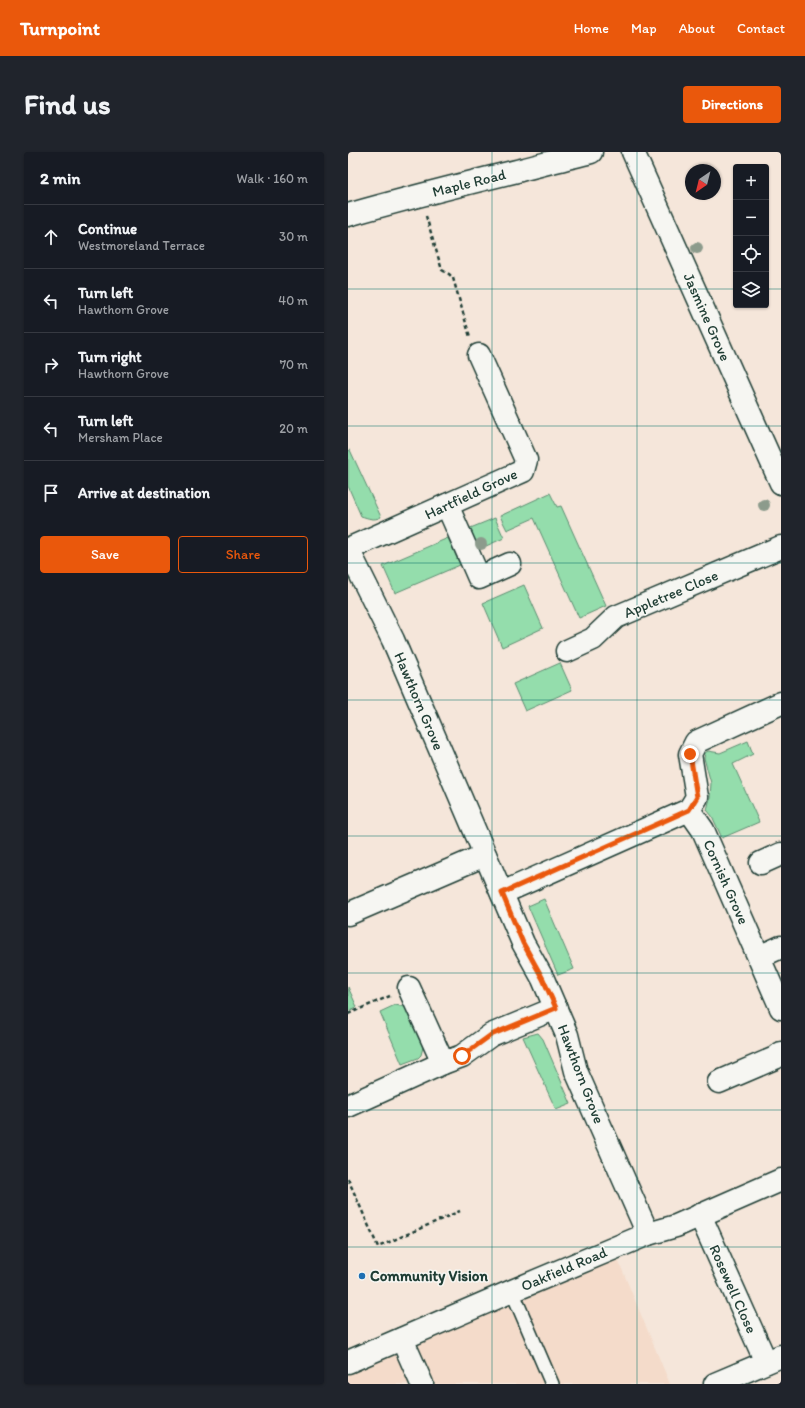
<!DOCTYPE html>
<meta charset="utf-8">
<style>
:root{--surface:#171b24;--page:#20242c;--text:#f1f3f6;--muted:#9ea1a6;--line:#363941;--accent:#ea580c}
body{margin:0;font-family:Itim,sans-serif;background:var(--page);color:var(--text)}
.controls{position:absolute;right:12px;top:12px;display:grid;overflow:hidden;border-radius:4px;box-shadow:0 1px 3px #0004}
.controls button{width:36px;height:36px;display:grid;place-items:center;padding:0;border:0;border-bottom:1px solid var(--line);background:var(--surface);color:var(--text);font:20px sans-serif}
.compass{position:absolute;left:337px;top:12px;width:36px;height:36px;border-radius:50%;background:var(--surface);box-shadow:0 1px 3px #0004;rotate:215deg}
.stop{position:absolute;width:12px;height:12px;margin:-9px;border:3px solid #ea580c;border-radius:50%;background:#fff}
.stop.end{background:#ea580c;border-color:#fff;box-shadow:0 1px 4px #0008}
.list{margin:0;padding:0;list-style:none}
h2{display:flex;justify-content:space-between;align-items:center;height:52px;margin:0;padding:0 16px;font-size:17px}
h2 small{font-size:13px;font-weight:400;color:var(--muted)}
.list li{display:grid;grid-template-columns:26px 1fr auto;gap:12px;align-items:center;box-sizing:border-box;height:64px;padding:0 16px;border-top:1px solid var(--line)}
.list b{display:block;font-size:15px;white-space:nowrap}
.list p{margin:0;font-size:13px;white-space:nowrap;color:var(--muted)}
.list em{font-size:13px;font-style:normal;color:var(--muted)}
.actions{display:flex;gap:8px;padding:12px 16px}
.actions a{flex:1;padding:9px 0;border:1px solid var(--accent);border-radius:4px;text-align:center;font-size:14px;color:var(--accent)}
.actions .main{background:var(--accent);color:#fff}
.icon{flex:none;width:22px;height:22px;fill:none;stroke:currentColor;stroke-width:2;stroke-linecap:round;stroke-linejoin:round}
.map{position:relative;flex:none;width:433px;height:1232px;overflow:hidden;border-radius:4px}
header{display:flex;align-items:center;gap:24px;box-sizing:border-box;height:56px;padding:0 20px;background:var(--accent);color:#fff}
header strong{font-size:19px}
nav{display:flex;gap:22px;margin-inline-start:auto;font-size:14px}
.intro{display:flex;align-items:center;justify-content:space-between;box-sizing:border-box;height:96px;padding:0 24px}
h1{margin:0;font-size:28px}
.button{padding:10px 18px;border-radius:4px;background:var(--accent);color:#fff;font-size:14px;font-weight:700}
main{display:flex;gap:24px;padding:0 24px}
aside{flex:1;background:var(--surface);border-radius:4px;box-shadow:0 1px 3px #0004}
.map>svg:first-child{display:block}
</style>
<header>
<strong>Turnpoint</strong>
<nav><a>Home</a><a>Map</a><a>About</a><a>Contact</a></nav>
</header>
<div class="intro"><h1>Find us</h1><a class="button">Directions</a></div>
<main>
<aside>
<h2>2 min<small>Walk · 160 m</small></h2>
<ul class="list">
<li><svg class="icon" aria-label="ahead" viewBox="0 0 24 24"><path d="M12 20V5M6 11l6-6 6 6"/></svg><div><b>Continue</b><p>Westmoreland Terrace</p></div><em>30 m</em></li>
<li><svg class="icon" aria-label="left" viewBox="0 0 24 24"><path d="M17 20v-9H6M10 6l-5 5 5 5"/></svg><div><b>Turn left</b><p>Hawthorn Grove</p></div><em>40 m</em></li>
<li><svg class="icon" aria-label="right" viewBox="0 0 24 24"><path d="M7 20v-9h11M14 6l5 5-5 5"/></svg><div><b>Turn right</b><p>Hawthorn Grove</p></div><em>70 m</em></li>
<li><svg class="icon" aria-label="left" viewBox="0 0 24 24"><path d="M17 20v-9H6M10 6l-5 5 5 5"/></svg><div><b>Turn left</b><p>Mersham Place</p></div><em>20 m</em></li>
<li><svg class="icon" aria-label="arrive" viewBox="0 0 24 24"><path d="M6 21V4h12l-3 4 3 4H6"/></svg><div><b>Arrive at destination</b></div></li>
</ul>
<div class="actions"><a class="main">Save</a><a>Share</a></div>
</aside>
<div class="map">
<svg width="433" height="1232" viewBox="0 0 433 1232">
<rect width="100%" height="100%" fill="#f5e6da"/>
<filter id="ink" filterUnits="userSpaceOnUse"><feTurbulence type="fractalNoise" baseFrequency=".025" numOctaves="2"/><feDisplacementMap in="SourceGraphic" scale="8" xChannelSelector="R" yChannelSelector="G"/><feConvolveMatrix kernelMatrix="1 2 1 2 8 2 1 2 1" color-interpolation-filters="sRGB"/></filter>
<g filter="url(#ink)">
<!-- built -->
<path fill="#f4dbca" d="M268,1103L322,1232H0V1220Z"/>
<!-- green -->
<g fill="#94ddac" stroke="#5a8d70">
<path d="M2,298L33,365C26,369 20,366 13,364L0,334V299Z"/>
<path d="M202,341L209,355L213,354L258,454L231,466L186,366L159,378L152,364Z"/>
<path d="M147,366L156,386L129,398L120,377Z"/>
<path d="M100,386L112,413L47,441L35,414Z"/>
<path d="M176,433L195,476L154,495L135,451Z"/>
<path d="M212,511L224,538L177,559L165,532Z"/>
<path d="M400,589L405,602L385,612L411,670L374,686L364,664L359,658L362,646L363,631L356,606L357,601L360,599L372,601Z"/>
<path d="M196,747L226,817L210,823L180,754Z"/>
<path d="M0,835L9,855L0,859Z"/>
<path d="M47,853L57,855L75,895L73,903L70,906L54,912L32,860Z"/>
<path d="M190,881L195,887L223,952L208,958L175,885Z"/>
</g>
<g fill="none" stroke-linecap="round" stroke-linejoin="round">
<defs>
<path id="service" d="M164,1139L204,1232"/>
<g id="minor">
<path d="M285,0L433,331"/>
<path d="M99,353L131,426L162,412"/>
<path d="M0,397L45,488L175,791L195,827L219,883L228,919L300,1082"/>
<path d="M0,397L175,319L178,308L131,203"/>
<path d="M219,499L245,487L268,465L433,395"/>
<path d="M341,658L355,678L433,856"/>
<path d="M413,711L433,702"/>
<path d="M154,741L341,658L349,645L342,602L348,590L433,551"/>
<path d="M0,762L137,703"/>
<path d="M411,805L433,795"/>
<path d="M61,836L95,911"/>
<path d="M371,930L427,906L433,901"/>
<path d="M0,954L95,911L114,904L143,883L208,856"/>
<path d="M352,1063L418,1210"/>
<path d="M54,1187L74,1232"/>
<path d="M367,1232L433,1204"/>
</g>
<g id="tertiary">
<path d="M0,63C56,47 112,33 169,19C193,13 218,6 243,0"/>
<path d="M0,1210L164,1139L300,1082L328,1074L433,1028"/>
</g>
</defs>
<!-- service casing -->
<use href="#service" stroke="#1f3d34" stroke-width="16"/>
<!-- minor casing -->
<use href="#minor" stroke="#1f3d34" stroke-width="25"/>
<!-- tertiary casing -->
<use href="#tertiary" stroke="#1f3d34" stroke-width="25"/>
<!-- path -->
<g stroke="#1f3d34" stroke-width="2.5" stroke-dasharray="4 3" stroke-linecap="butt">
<path d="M78,64L94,118L101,122L105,126L122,185"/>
<path d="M0,862L42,844"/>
<path d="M0,1027L30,1095L112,1059"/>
</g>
<!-- service -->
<use href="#service" stroke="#f6f6f2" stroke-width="13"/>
<!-- minor -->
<use href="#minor" stroke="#f6f6f2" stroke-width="22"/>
<!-- tertiary -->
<use href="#tertiary" stroke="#f6f6f2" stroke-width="22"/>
</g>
<!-- trees -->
<g fill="#8c9b8c">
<circle cx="349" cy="96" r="6"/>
<circle cx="416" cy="353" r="6"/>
<circle cx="133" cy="392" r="6"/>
</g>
</g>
<g fill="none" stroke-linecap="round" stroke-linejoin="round" filter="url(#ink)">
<!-- route -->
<path stroke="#ea580c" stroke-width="5" d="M114,904L143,883L208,856L195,827L175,791L154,741L341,658L349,645L342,602"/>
</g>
<!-- grid -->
<path fill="none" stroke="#0f766e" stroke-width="1" stroke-opacity="0.55" d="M144,0V1232M289,0V1232M0,137H388M418,137H433M0,274H433M0,411H433M0,548H433M0,684H433M0,821H433M0,958H433M0,1095H433"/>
<!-- markers -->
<circle fill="#1f6fb2" stroke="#f6f6f2" stroke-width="1.5" cx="14" cy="1124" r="4"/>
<g text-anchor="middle" stroke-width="3" stroke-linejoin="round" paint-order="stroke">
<!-- street labels -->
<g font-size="15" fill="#1f3d34" stroke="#f6f6f2">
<text transform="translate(121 31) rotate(-14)" y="5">Maple Road</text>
<text transform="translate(359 165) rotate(66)" y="5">Jasmine Grove</text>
<text transform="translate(123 342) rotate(-25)" y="5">Hartfield Grove</text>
<text transform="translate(323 442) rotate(-23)" y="5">Appletree Close</text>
<text transform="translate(71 549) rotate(67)" y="5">Hawthorn Grove</text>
<text transform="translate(378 730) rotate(66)" y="5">Cornish Grove</text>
<text transform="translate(233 922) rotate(69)" y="5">Hawthorn Grove</text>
<text transform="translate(216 1117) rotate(-23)" y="5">Oakfield Road</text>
<text transform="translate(385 1137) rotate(66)" y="5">Rosewell Close</text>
</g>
<!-- poi labels -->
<g font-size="15" font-weight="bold" fill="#1f3d34" stroke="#f6f6f2" text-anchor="start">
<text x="22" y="1129">Community Vision</text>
</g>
</g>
</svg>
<div class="controls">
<button>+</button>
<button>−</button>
<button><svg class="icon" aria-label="locate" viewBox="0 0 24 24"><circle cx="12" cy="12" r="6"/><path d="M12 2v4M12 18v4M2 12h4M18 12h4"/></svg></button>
<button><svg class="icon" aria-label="layers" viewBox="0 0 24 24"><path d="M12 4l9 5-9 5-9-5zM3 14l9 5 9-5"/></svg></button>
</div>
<svg class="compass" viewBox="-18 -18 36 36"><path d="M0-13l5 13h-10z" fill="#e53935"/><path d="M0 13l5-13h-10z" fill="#9ea1a6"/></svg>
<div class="stop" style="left:114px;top:904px"></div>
<div class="stop end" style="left:342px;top:602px"></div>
</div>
</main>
